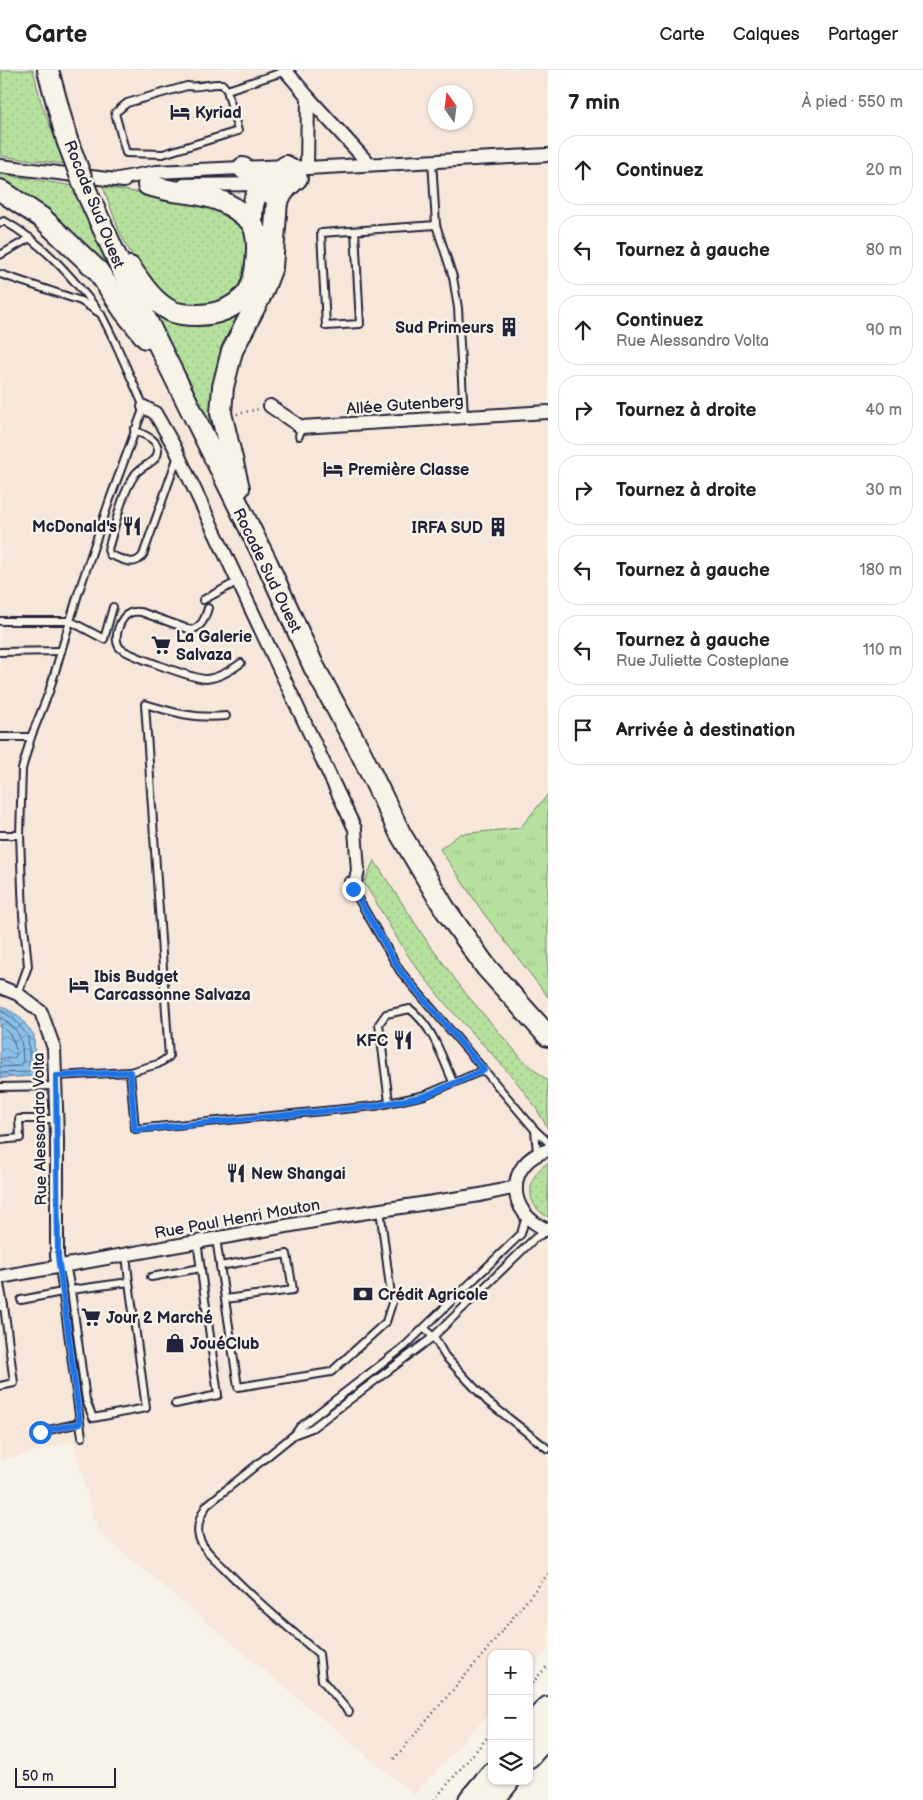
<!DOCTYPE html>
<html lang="fr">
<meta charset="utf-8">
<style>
:root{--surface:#fff;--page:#f6f6f6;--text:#202124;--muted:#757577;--line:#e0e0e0}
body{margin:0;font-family:"Balsamiq Sans",sans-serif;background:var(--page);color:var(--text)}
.controls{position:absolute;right:15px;bottom:15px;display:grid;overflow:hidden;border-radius:10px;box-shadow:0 1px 4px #0004}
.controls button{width:45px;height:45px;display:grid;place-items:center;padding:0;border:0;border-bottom:1px solid var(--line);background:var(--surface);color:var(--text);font:25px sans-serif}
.compass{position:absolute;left:428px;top:15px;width:45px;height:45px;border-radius:50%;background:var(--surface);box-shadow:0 1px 4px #0004;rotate:346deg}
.scale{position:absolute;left:15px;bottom:12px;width:101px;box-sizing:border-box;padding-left:5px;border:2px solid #22223b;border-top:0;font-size:14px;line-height:18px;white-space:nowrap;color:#22223b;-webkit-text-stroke:4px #f7f3e8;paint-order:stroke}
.stop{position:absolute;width:15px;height:15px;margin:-11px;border:4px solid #1a73e8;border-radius:50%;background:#fff}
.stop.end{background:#1a73e8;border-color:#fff;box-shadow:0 1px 5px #0008}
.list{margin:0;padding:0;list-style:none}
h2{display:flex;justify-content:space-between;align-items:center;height:65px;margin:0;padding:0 20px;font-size:21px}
h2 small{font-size:16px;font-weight:400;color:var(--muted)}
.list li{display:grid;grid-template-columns:32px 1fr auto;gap:15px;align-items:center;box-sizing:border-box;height:70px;margin:0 10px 10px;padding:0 10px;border:1px solid var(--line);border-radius:20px}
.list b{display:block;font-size:19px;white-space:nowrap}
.list p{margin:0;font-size:16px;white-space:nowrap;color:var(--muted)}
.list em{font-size:16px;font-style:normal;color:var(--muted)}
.icon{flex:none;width:28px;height:28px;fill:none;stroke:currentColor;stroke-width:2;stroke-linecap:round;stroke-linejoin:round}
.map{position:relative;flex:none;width:548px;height:1730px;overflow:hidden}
header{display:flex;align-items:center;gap:30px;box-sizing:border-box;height:70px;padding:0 25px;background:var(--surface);border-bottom:1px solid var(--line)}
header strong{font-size:24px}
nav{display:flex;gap:28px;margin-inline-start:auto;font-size:18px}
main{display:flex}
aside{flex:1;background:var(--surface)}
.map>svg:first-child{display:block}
</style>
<header>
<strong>Carte</strong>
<nav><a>Carte</a><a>Calques</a><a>Partager</a></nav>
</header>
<main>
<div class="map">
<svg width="548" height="1730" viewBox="0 0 548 1730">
<defs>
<pattern id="grass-dots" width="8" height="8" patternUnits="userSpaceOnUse" patternTransform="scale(1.25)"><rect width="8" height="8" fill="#b6e09d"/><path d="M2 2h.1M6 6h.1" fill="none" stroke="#9cc088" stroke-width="1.8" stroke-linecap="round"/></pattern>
<pattern id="park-tufts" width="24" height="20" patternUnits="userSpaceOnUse" patternTransform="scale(1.25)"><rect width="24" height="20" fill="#b6e09d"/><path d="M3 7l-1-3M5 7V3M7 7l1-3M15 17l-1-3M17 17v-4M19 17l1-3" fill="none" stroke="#9cc088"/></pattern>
<pattern id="water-waves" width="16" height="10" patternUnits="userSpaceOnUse" patternTransform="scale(1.25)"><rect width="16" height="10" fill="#8bc1e9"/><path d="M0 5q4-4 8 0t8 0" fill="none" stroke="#719cbe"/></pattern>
</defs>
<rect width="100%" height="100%" fill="#f7f3e8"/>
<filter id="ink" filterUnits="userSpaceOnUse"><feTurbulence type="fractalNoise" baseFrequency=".02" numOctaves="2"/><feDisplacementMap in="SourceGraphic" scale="10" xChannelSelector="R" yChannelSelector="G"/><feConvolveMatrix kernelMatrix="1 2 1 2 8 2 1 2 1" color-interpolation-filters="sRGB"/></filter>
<g filter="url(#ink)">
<!-- built -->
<path fill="#f7e7da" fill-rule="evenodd" d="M0,0H548V1580L529,1600V1584H492V1641L414,1725L97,1461L73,1371L0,1391ZM436,22H466V52H436Z"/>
<!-- grass -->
<g fill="url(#grass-dots)" stroke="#6c816c">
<path d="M1,0H33L41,32L65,94L0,86Z"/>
<path d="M0,104L74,116L123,227L0,113Z"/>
<path d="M103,117L197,131L222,138L240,151L250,169L249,208L228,233L178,238L141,202L120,163Z"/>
<path d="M266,125L272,142L270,165L229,277L226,388L193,318L142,222L161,243L236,242L257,149Z"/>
<path d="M374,790L428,873L467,925L522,989L548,1011V1059C522,1008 475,970 440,927C429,913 417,899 407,884C392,861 379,836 364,813Z"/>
<path d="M548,1093V1147C524,1136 526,1105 548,1093Z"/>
</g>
<!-- park -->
<path fill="url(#park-tufts)" stroke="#6c816c" d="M548,724V927L484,844L440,779L460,764L520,758Z"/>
<!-- water -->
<path fill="url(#water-waves)" stroke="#6181a3" d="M0,935L19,946L34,965L35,1006L0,1008Z"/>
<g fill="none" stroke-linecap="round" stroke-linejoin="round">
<!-- shore -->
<g stroke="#4c6281" stroke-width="1">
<path d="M0,940L15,950L28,966L30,999L28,1002L0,1003"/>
<path d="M0,947C22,962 22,968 23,993L21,996L0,997"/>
<path d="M0,956C13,965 15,971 16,986L14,988L0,989"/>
</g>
<defs>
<g id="lane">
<path d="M227,20L222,14C210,13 199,18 187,16L127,33L115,43L126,83L163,84L238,61L227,20L286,1"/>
<path d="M432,90L436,155L453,207L458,238L464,346"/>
<path d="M0,153L4,151C42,172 71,206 97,239"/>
<path d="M355,161L360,254L326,256L321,163L436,155"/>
<path d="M0,185L30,168"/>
<path d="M0,204L81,231L101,244L115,272L144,337L110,429L78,524L49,622L31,667L22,699L20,765L23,845L28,896L18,924"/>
<path d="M134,360C144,365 159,369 158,382C156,394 139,396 134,406C121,426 116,453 109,476L108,480L110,485C123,489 134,498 143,485L178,386"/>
<path d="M299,366L301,357"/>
<path d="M203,530L231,515"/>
<path d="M208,538C205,548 202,557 191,560L141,542C137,542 134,541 130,543C120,547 113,567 119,577C124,584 195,609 206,609C219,608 230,601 241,593"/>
<path d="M0,551H70L104,569L113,537"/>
<path d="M0,582L61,581"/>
<path d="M226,646C195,649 175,643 145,634L169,987L158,994L130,1002L135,1059L375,1036L425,1025L484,1000"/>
<path d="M0,667H31"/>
<path d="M0,765H20"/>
<path d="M348,811L400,901L535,1060L548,1072"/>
<path d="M56,1006L130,1002"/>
<path d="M0,1017L56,1016"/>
<path d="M389,1032L379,954L386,944L410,939C433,957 442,987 453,1012"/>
<path d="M535,1060L537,1083"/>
<path d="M0,1070L20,1068L19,1049H57"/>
<path d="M216,1168L238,1317L331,1302L386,1252L392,1233L380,1139"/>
<path d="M126,1184L129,1212"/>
<path d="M66,1194L71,1220L129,1212L146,1338L93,1348L86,1330L71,1220"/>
<path d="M59,1196L82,1367"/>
<path d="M220,1196L287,1184L293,1220L225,1229"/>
<path d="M151,1207L201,1198"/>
<path d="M0,1214L4,1236L1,1237"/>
<path d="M21,1230L62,1222"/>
<path d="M425,1258L437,1272L445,1286L488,1332L548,1379"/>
<path d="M0,1316L14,1313L4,1236"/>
<path d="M175,1334L218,1325L197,1171"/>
<path d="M40,1362L80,1353"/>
<path d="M296,1364L312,1358L433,1267L535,1168L548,1161"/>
<path d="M349,1642L322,1610L319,1584C286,1556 253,1528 223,1497C214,1488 202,1478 199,1467C196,1455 201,1444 207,1435L295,1364L300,1357L405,1276L521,1164L526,1146"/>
</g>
<g id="street">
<path d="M285,0L308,27L307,98"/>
<path d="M308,27L369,94"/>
<path d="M0,96L124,111"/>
<path d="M118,109L156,102L286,96L307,98L548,85"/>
<path d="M184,115L264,114"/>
<path d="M270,336L301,357L548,342"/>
<path d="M144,337L155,343L174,376L355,759L358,801L353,819"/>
<path d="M0,917L18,924L41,942L54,978L57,1068V1186L59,1196"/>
<path d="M548,1080C504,1093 506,1144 548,1160"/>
<path d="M0,1207L348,1145L480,1125L516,1117"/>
</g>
<g id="primary">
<path d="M48,0L67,70"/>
<path d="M243,98L264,114L271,124"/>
<path d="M0,120L42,148L98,201L124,241L146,268"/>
<path d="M87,123L130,217L267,493L314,597L359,679L400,763L445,839L486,897L548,966"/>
<path d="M252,154C251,120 261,116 286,96"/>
<path d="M130,197C141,213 153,232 171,241C179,245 189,245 197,245C215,245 232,239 245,226C257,213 261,169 252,153C249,149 242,144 238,141C219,126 196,124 173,121C165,120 156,117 148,115"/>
<path d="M239,418L221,343L223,317L232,281L262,223L272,197L277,131L287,117L297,108"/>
</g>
<g id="highway">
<path d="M529,1660L548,1638"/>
<path d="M529,1686L548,1664"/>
<path d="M470,1730L492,1704"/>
<path d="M493,1730L508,1711"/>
</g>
</defs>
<!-- lane casing -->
<use href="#lane" stroke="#22223b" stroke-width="10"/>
<!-- street casing -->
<use href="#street" stroke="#22223b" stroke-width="16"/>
<!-- primary casing -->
<use href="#primary" stroke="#22223b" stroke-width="24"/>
<!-- highway casing -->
<use href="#highway" stroke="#22223b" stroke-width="26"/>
<!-- path -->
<g stroke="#22223b" stroke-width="2.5" stroke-dasharray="1 4" stroke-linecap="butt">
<path d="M237,344L259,339"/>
<path d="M529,1617L548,1595"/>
<path d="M394,1689L486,1581L548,1504"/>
<path d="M434,1730L492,1662"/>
</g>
<!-- lane -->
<use href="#lane" stroke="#f7f3e8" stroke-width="6"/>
<!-- street -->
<use href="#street" stroke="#f7f3e8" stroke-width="12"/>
<!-- primary -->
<use href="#primary" stroke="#f7f3e8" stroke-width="20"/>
<!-- highway -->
<use href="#highway" stroke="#f7f3e8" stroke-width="22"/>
<defs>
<path id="primary-bridge" d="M67,70L87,123"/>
</defs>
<!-- primary-bridge casing -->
<use href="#primary-bridge" stroke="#22223b" stroke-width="24" stroke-linecap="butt"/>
<!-- primary-bridge -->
<use href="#primary-bridge" stroke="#f7f3e8" stroke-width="20"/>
</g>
</g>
<g fill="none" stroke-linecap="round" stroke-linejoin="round" filter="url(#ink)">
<!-- route -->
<path stroke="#1a73e8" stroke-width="6" d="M40,1362L80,1353L58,1186L56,1006L130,1002L135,1060L375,1036L425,1026L484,1000L400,901L353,819"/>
</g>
<!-- icons -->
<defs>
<symbol id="hotel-bare" viewBox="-9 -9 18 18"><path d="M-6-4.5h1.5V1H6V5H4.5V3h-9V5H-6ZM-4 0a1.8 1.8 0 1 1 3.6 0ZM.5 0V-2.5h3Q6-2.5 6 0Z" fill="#22223b" stroke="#f7f3e8" stroke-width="2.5" paint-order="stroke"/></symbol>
<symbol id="building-bare" viewBox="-9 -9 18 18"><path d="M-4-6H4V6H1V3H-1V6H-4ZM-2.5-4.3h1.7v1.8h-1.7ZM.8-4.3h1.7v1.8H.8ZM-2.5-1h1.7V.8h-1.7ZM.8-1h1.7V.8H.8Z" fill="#22223b" stroke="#f7f3e8" stroke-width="2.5" paint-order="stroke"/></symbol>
<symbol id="restaurant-bare" viewBox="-9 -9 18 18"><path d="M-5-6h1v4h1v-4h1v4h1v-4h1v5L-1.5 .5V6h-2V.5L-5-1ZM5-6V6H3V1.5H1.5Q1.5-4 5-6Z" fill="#22223b" stroke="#f7f3e8" stroke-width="2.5" paint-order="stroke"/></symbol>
<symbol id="supermarket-bare" viewBox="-9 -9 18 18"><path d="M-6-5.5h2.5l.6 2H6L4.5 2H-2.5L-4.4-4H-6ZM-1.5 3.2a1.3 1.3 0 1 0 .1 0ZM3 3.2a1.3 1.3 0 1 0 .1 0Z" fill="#22223b" stroke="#f7f3e8" stroke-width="2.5" paint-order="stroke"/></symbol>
<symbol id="bank-bare" viewBox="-9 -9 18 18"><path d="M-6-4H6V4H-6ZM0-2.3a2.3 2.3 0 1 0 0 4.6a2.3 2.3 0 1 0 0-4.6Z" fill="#22223b" stroke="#f7f3e8" stroke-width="2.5" paint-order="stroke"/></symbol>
<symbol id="shop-bare" viewBox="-9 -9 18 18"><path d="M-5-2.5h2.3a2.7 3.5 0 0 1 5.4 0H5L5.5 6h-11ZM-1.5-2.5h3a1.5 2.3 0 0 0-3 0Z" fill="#22223b" stroke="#f7f3e8" stroke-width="2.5" paint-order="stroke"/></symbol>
</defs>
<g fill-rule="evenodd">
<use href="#hotel-bare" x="166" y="28" width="28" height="28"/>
<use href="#building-bare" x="495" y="243" width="28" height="28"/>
<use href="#hotel-bare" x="319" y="385" width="28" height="28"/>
<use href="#restaurant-bare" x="118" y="442" width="28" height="28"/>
<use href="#building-bare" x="484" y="443" width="28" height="28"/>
<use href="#supermarket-bare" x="147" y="561" width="28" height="28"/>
<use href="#hotel-bare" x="65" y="901" width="28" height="28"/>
<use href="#restaurant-bare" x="389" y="956" width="28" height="28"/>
<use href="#restaurant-bare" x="222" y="1089" width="28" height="28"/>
<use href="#bank-bare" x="349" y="1210" width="28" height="28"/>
<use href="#supermarket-bare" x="77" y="1233" width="28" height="28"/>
<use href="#shop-bare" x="161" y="1259" width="28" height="28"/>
</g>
<g text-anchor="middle" stroke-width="5" stroke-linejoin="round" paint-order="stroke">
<!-- poi labels -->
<g font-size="16" font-weight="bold" fill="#22223b" stroke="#f7f3e8" text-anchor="start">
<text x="195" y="48">Kyriad</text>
<text x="494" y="263" text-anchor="end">Sud Primeurs</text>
<text x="348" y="405">Première Classe</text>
<text x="117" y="462" text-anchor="end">McDonald's</text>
<text x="483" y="463" text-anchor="end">IRFA SUD</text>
<text x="176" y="572">La Galerie<tspan x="176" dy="18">Salvaza</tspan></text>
<text x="94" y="912">Ibis Budget<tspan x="94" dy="18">Carcassonne Salvaza</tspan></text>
<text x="388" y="976" text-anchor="end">KFC</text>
<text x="251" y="1109">New Shangai</text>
<text x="378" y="1230">Crédit Agricole</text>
<text x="106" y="1253">Jour 2 Marché</text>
<text x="190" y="1279">JouéClub</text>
</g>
<!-- street labels -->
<g font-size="16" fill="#22223b" stroke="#f7f3e8">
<text transform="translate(95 134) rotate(68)" y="6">Rocade Sud Ouest</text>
<text transform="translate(405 334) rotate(-4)" y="6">Allée Gutenberg</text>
<text transform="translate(268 500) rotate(64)" y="6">Rocade Sud Ouest</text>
<text transform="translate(39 1059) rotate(-91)" y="6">Rue Alessandro Volta</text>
<text transform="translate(237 1148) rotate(-10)" y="6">Rue Paul Henri Mouton</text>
</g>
</g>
</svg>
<div class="controls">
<button>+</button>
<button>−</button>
<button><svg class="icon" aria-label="layers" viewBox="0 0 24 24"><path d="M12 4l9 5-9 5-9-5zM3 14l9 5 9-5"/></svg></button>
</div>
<svg class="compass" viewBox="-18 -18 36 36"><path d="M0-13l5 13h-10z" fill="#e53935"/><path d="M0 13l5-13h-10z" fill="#757577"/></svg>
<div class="scale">50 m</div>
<div class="stop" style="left:40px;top:1362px"></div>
<div class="stop end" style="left:353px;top:819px"></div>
</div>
<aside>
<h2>7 min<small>À pied · 550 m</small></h2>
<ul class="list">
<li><svg class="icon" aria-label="ahead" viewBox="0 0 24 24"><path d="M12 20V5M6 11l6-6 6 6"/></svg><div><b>Continuez</b></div><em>20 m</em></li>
<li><svg class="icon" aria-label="left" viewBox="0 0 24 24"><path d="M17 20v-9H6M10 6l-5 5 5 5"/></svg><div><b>Tournez à gauche</b></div><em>80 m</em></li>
<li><svg class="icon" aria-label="ahead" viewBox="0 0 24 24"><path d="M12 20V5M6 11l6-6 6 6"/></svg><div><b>Continuez</b><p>Rue Alessandro Volta</p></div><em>90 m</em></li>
<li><svg class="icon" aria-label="right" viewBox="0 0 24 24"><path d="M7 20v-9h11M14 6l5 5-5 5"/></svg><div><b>Tournez à droite</b></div><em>40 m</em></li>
<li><svg class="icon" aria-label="right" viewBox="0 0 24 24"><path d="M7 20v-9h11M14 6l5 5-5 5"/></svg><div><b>Tournez à droite</b></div><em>30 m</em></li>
<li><svg class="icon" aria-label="left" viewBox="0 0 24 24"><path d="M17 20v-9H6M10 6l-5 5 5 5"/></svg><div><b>Tournez à gauche</b></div><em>180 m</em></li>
<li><svg class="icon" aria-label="left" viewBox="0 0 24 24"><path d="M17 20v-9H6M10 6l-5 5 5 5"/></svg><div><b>Tournez à gauche</b><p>Rue Juliette Costeplane</p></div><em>110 m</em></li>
<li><svg class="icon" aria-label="arrive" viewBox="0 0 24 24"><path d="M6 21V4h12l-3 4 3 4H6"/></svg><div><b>Arrivée à destination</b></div></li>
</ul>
</aside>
</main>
